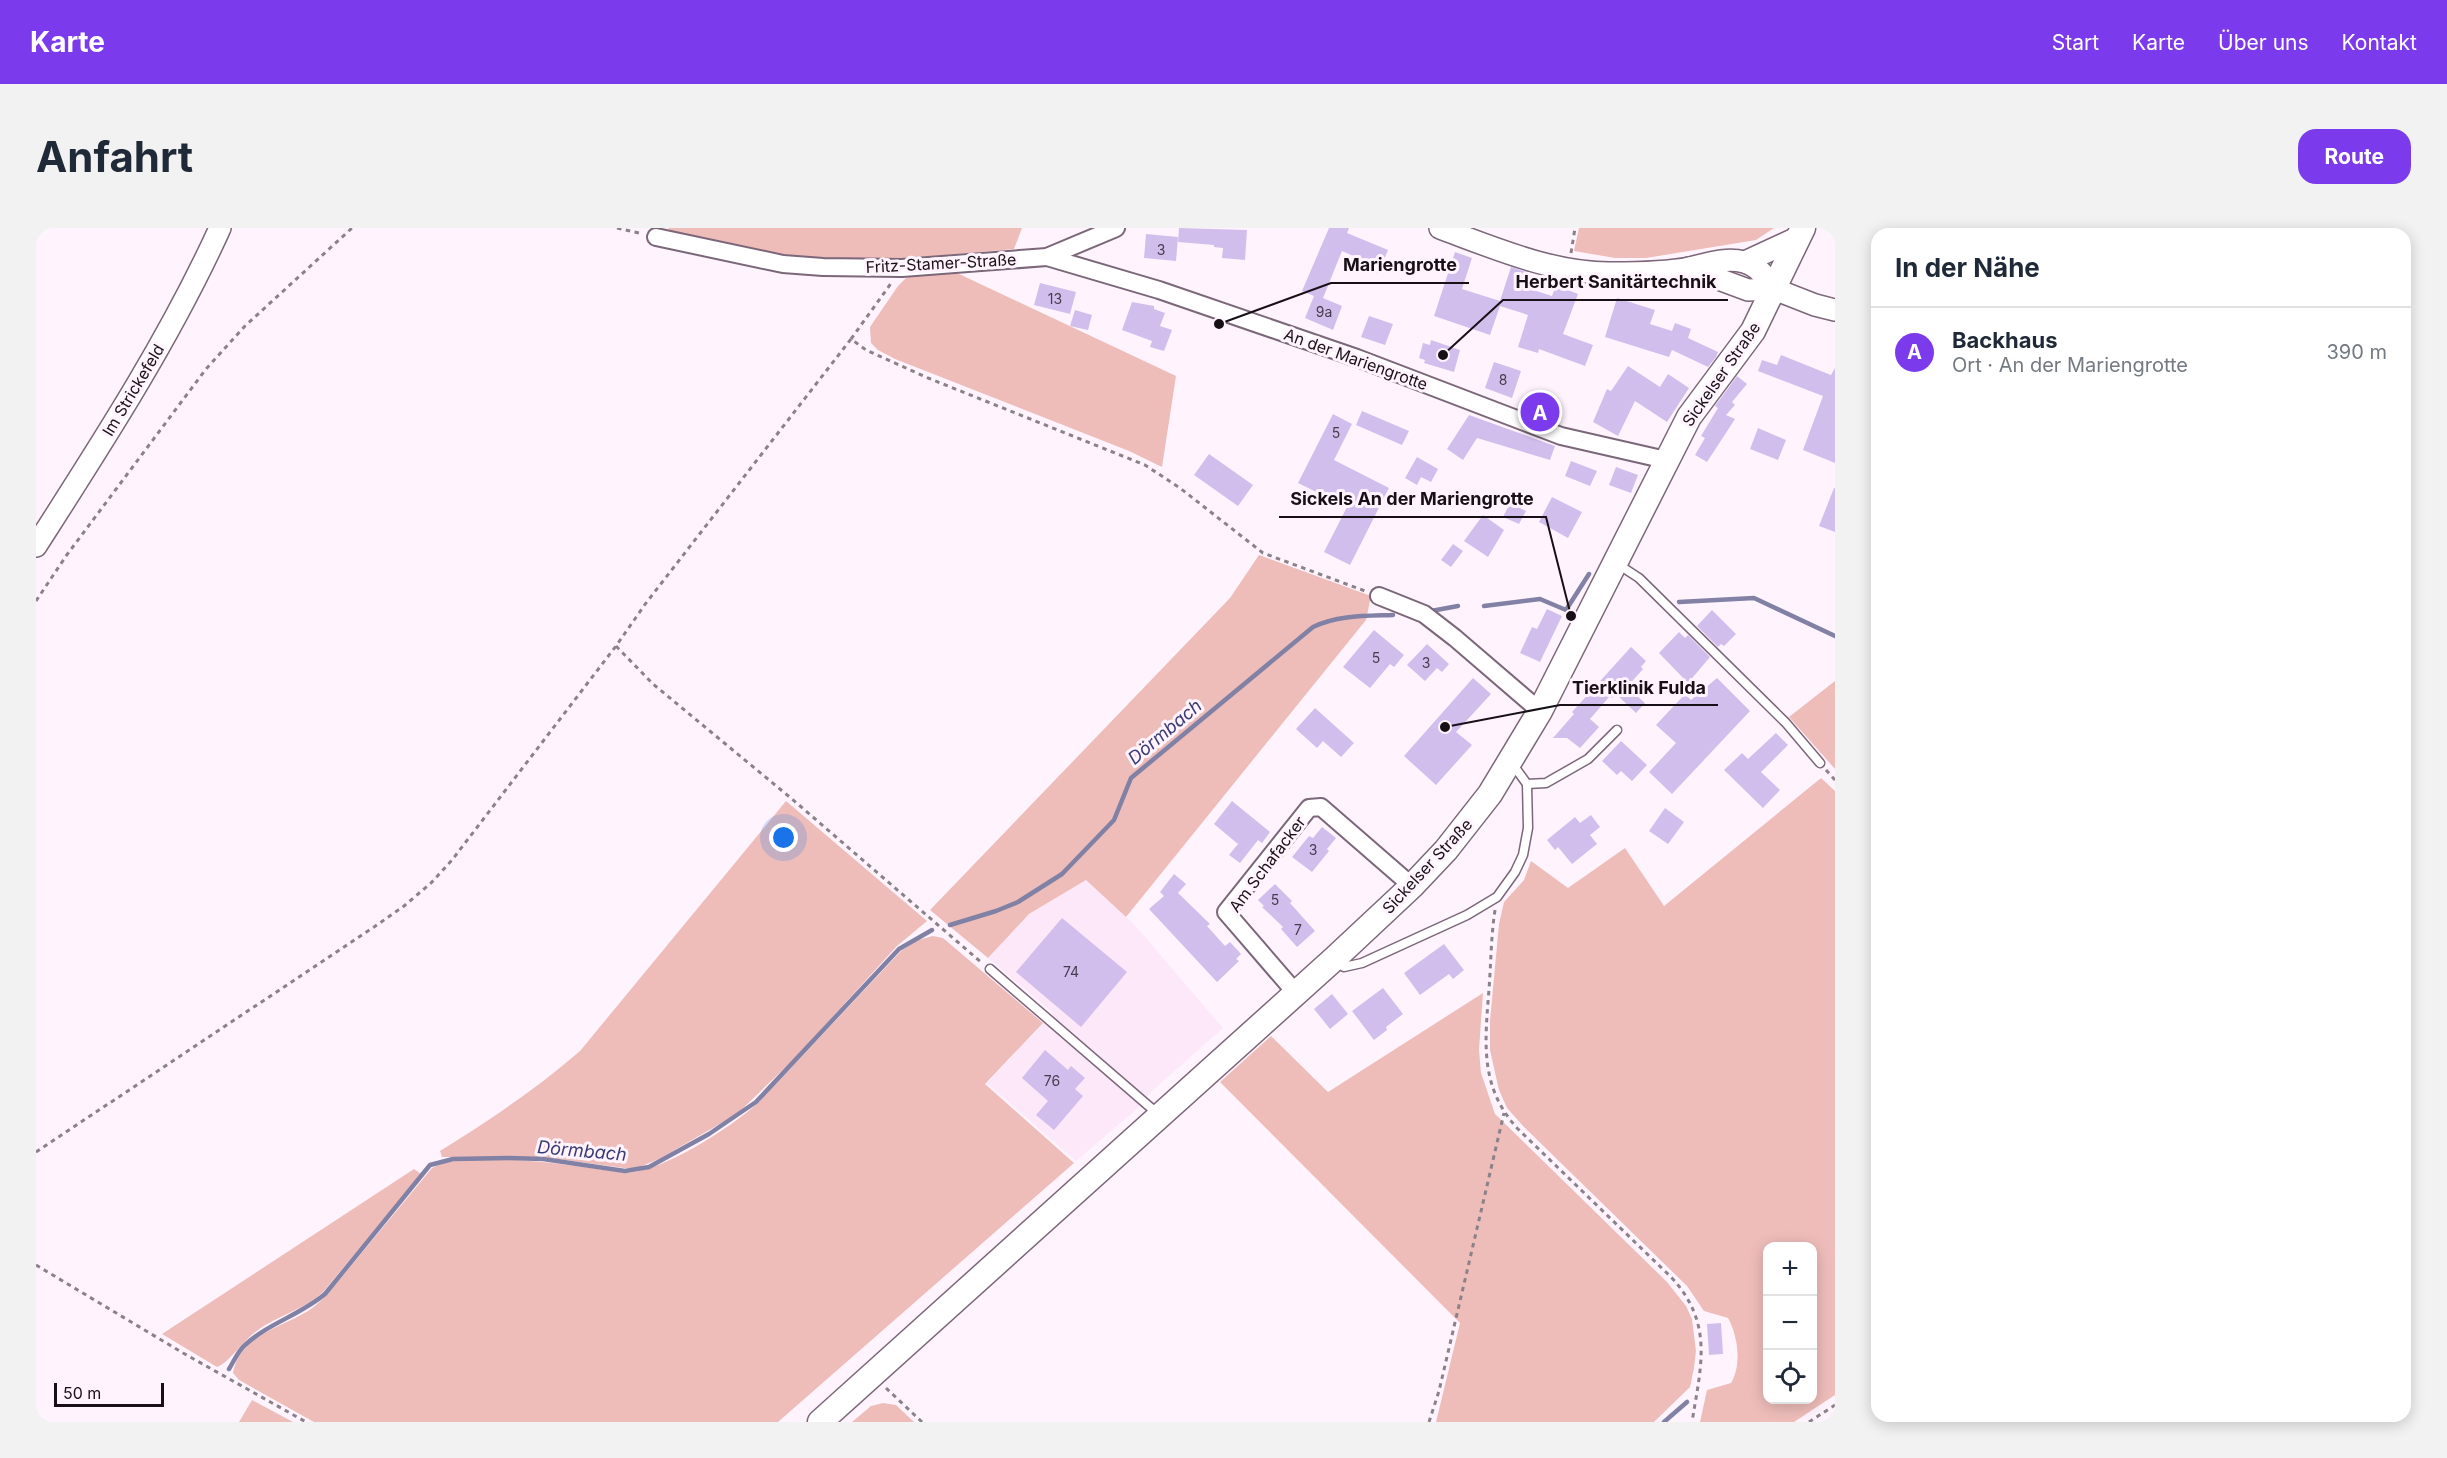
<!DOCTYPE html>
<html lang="de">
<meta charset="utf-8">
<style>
:root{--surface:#fff;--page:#f2f2f3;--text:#1f2937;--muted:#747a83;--line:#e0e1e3;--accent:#7c3aed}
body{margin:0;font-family:Inter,sans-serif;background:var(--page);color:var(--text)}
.controls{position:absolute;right:18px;bottom:18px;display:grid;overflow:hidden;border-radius:12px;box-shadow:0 3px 15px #0003}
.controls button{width:54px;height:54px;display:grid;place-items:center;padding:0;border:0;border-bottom:2px solid var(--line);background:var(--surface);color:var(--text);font:30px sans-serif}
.scale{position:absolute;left:18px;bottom:15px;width:110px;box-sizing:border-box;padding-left:6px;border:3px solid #181017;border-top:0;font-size:16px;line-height:21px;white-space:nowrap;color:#181017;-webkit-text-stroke:4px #fff4fd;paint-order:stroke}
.you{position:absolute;left:748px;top:610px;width:21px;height:21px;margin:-15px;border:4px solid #fff;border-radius:50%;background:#1a73e8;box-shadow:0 0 0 9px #1a73e833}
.badge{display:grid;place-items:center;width:39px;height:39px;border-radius:50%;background:var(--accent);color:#fff;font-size:20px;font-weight:700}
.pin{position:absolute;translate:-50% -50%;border:3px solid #fff;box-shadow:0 2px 6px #0006}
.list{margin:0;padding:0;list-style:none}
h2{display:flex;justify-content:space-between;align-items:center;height:78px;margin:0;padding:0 24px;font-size:26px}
h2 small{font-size:20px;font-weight:400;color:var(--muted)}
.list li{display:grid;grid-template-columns:39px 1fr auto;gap:18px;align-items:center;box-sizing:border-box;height:90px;padding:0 24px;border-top:2px solid var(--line)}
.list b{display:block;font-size:22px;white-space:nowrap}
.list p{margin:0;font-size:20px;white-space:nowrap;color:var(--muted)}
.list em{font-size:20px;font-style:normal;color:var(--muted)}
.icon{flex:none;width:33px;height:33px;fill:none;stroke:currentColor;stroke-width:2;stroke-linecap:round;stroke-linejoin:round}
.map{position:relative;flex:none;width:1799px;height:1194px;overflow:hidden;border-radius:18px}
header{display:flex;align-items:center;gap:36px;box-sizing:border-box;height:84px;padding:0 30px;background:var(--accent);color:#fff}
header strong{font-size:28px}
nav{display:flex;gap:33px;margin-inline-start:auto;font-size:21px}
.intro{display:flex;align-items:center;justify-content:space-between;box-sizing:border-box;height:144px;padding:0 36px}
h1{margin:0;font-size:42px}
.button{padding:15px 27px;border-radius:18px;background:var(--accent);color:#fff;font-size:21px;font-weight:700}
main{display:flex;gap:36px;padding:0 36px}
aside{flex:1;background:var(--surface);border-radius:18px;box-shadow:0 3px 15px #0003}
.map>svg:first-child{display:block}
</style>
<header>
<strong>Karte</strong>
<nav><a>Start</a><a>Karte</a><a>Über uns</a><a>Kontakt</a></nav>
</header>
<div class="intro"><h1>Anfahrt</h1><a class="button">Route</a></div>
<main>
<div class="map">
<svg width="1799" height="1194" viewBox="0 0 1799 1194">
<rect width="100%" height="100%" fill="#fff4fd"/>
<!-- built -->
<path fill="#fce8f9" d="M1050,652L1098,696L1187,800L1117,862L1102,880L1040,933L951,855L1017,785L952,730L993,686Z"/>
<!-- green -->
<g fill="#eebdba" fill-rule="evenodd">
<path d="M632,0H986L978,21C903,27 825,38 750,28C711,22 672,11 634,3Z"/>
<path d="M1543,0H1738L1720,12L1610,30H1579L1538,23Z"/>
<path d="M901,45H921L1140,148L1126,239L1093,223L859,131L842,122L835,115L834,99L862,58L870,50L879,47Z"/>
<path d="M1223,327L1335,368L1330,392L1090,689L1050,652L993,686L952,730L894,682L1194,370Z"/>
<path d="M1799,453V541L1753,489Z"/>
<path d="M1785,550L1799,563V1167L1758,1194H1664L1671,1162L1695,1155C1706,1137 1702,1108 1692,1090L1668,1083L1651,1058L1487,898L1471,880L1463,862L1454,822V793L1463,696L1468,674L1488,652L1495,633L1532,660L1589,620L1628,678ZM1732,1018H1776V1172H1732Z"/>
<path d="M750,573L891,693L861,718L759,830L701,886L623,931L601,940H588L507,929H406L404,923C454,892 500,861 544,823Z"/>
<path d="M897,708L907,710L1007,795L949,856L1038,935L742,1194H278L203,1152L197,1145C203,1108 246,1099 272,1083C278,1079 284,1073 290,1068L396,940C431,920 547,939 589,945C629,943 692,901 722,875L865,723L882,712Z"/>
<path d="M1447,765L1443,822L1445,845L1459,886L1631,1054L1650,1078L1656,1091L1660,1123L1658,1140L1654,1159L1618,1194H1400L1424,1095L1184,854L1235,808L1292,864Z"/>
<path d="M378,941L385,946L287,1064C267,1082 243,1087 222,1102C207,1112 194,1134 181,1139L126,1106Z"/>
<path d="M216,1172L257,1194H203Z"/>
<path d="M847,1175L860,1177L878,1194H816L835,1178Z"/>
</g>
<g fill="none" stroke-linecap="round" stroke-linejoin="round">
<!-- stream -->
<g stroke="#8081a4" stroke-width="4.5">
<path d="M1643,374L1718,370L1799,408"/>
<path d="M1448,378L1504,371L1530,382L1553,346"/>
<path d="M1395,383L1422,378"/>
<path d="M914,697L960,683L982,674L1026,646L1078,592L1095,550L1277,399C1302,387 1330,388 1357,387"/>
<path d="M193,1141C198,1133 202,1123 209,1117C233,1095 264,1087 289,1066L394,937L417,931L473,930L507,931L589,943L613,939L673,906L720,874L863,721L896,702"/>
<path d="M1628,1194L1651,1174"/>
</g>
</g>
<!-- building -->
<g fill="#d2beec">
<path d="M1143,0L1211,2L1209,32L1186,30L1187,20L1178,19V17L1142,14Z"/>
<path d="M1293,0H1313L1311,5L1352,22L1342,46L1330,42L1333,35L1306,23L1287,70L1306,78L1297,102L1269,90L1278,68L1266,63Z"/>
<path d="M1110,6L1142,9L1140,33L1108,30Z"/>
<path d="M1419,24L1436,30L1426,61L1464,73L1475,39L1493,45L1488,59L1516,68L1520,57L1542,66L1527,106L1557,117L1549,138L1503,121L1502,125L1482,119L1492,87L1464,78L1454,107L1398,88Z"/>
<path d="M1004,55L1040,64L1034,86L998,77Z"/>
<path d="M1581,70L1619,82L1614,96L1636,103L1639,95L1655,101L1652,110L1682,124L1680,129L1672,139L1636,122L1633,129L1569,109Z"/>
<path d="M1096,74L1118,78V81L1129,85L1124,98L1136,102L1128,123L1114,119L1116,113L1086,102Z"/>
<path d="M1039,82L1056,87L1052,102L1034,98Z"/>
<path d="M1333,88L1357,96L1349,117L1325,109Z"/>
<path d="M1395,112L1424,122L1418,144L1388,135L1389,132L1383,130L1387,115L1394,117Z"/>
<path d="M1745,127L1795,147L1799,140V235L1767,222L1787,168L1722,143L1726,132L1741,137Z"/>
<path d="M1458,134L1485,143L1476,170L1449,160Z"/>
<path d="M1592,138L1624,159L1632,146L1653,160L1631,194L1599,173L1582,208L1557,194L1571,161L1575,163Z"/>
<path d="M1701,148L1711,156L1696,174L1699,177L1690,187L1699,191L1671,234L1659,227L1669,210L1665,208L1682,180L1679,178Z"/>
<path d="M1326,183L1373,203L1366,217L1320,197Z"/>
<path d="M1297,186L1316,196L1298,232L1353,260L1314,337L1288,324L1311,279L1262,255Z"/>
<path d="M1433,187L1519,218L1514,232L1441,210L1427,232L1411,221Z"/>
<path d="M1722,200L1750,212L1742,232L1714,221Z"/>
<path d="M1173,226L1217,257L1202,278L1158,247Z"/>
<path d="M1381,229L1402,241L1395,254L1385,249L1381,257L1369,250Z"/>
<path d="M1535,233L1561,243L1554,258L1529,248Z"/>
<path d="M1580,239L1602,247L1595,265L1573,257Z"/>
<path d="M1798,260H1799V304L1783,298Z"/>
<path d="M1516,269L1546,284L1532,310L1503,294Z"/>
<path d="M1474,275L1490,283L1483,296L1467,289Z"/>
<path d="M1447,287L1468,302L1452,329L1428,313Z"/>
<path d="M1417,316L1427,323L1415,339L1405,332Z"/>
<path d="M1511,381L1526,388L1504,434L1484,425L1496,399L1501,401Z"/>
<path d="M1676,382L1700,406L1688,418L1685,416L1682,419L1661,398Z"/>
<path d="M1338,402L1368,427L1358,439L1354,436L1334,460L1307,439Z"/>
<path d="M1643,404L1649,410L1652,407L1674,429L1652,455L1623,425Z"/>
<path d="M1391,416L1413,436L1406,444L1401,440L1389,453L1371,437Z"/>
<path d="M1595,419L1610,433L1605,439L1607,441L1591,459L1609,475L1600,485L1580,466L1576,470L1574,468L1554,491L1563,499L1544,520L1531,510H1517L1538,486L1536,484Z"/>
<path d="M1437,450L1455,466L1420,504L1436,517L1400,557L1368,528Z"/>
<path d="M1681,450L1714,483L1636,566L1613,544L1640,515L1620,497L1649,466L1655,472Z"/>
<path d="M1279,480L1318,515L1305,529L1287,513L1281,520L1260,501Z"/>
<path d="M1740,505L1752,517L1725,544L1744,562L1727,580L1688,542L1706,525L1712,531Z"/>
<path d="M1585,513L1611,537L1596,553L1585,543L1581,547L1566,533Z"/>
<path d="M1196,573L1234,604L1226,615L1222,612L1204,635L1193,627L1202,616L1178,596Z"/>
<path d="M1629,580L1648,594L1632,616L1613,603Z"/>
<path d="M1555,587L1564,599L1554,607L1561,616L1536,636L1522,619L1519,622L1511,612L1539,589L1544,595Z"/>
<path d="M1286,599L1300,610L1291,621L1293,623L1276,644L1256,629L1273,608L1277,610Z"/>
<path d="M1138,646L1150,656L1142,665L1174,696L1171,698L1189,718L1194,714L1205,726L1200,731L1203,733L1181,754L1113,681L1128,668L1124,664Z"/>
<path d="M1239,656L1256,673L1254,675L1279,703L1261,719L1245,701L1247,699L1226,679L1228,678L1222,672Z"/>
<path d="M1026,690L1091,744L1045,799L980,744Z"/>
<path d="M1408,716L1428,742L1417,751L1413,746L1384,767L1368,745Z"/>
<path d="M1347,760L1367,786L1350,799L1351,802L1338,812L1316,783Z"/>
<path d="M1296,766L1312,786L1294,801L1278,781Z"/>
<path d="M1009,822L1032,842L1035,838L1049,850L1039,861L1047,868L1018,902L1000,887L1012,873L986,850Z"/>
<path d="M1685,1095L1687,1126L1673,1127L1671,1096Z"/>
</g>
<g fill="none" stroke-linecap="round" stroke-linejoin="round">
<defs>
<g id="service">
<path d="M1580,335L1603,350L1750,495L1784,535"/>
<path d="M1491,556L1510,555L1552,531L1581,502"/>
<path d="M1300,733L1308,739L1326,735L1431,687L1461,669L1479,644L1487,627L1492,600L1491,556L1475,534"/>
<path d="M954,741L1122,886"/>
</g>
<g id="minor">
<path d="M620,9L747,36L787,39L866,40L1011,29L1080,0"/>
<path d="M1011,29L1123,62L1321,130L1525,208L1630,232"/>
<path d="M1343,368L1388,386L1419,410L1504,483"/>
<path d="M1259,764L1190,684L1273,580L1285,579L1376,658"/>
</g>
<g id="tertiary">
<path d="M1404,0C1458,20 1518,46 1576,45C1598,45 1633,44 1654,40C1671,36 1690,29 1708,34C1722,38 1730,49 1738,61"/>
<path d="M1709,34L1763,9"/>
<path d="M1653,40L1712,62L1738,61"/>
<path d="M1738,61L1779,77L1799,82"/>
<path d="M0,318C66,215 133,112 184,0"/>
</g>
<path id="secondary" d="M784,1194L1298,731L1376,658L1410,622L1454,566L1504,483L1653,189L1717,103L1767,0"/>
</defs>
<!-- service casing -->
<use href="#service" stroke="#7c6679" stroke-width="11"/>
<!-- minor casing -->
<use href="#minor" stroke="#7c6679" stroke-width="20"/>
<!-- tertiary casing -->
<use href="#tertiary" stroke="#7c6679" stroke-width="24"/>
<!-- secondary casing -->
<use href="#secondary" stroke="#7c6679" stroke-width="27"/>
<!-- path -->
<g stroke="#8a8189" stroke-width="3" stroke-dasharray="4.5 4.5" stroke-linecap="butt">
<path d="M581,0L607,6"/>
<path d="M1535,25L1539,0"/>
<path d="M815,111L856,54"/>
<path d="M0,373L30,328L170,141L209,98L316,0"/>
<path d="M580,418L617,456L756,571L946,735"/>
<path d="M1790,542L1799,552"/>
<path d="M1459,682C1455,708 1455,735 1453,761C1449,814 1443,859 1482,901L1635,1049C1678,1095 1665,1138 1656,1194"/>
<path d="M0,924L338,699L368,678L395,655L416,632L580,418L610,375L815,111L830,122L892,150L1109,237L1144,260L1227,325L1329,363"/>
<path d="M0,1037L147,1125L270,1194"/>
<path d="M850,1160L886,1194"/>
<path d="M1393,1194L1403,1163L1468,885"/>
<path d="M1773,1194L1799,1177"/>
</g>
<!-- service -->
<use href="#service" stroke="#fff" stroke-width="8"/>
<!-- minor -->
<use href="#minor" stroke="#fff" stroke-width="16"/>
<!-- tertiary -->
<use href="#tertiary" stroke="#fff" stroke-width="21"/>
<!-- secondary -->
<use href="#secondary" stroke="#fff" stroke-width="24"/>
</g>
<g text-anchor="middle" stroke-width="6" stroke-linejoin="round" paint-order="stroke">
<!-- number labels -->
<g font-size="14" fill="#463c4c">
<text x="1125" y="27">3</text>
<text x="1019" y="76">13</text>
<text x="1288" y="89">9a</text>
<text x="1467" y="157">8</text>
<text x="1300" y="210">5</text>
<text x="1340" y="435">5</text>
<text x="1390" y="440">3</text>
<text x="1277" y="627">3</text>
<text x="1239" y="677">5</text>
<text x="1262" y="707">7</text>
<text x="1035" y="749">74</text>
<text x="1016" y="858">76</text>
</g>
<!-- street labels -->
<g font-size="16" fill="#181017" stroke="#fff4fd">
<text transform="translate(905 35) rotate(-3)" y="6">Fritz-Stamer-Straße</text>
<text transform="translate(1320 131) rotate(20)" y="6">An der Mariengrotte</text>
<text transform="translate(1685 146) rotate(-55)" y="6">Sickelser Straße</text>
<text transform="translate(97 162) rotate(-59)" y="6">Im Strickefeld</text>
<text transform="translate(1231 636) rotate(-53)" y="6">Am Schafacker</text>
<text transform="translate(1391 638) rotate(-47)" y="6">Sickelser Straße</text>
</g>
<!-- water labels -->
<g font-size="18" font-style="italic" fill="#393b75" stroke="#fff4fd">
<text transform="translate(1129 504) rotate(-40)" y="6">Dörmbach</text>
<text transform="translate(546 923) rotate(5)" y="6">Dörmbach</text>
</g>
</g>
<!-- callouts -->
<path fill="none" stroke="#181017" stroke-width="2" d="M1183 96L1295 55H1433M1407 127L1467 72H1692M1535 388L1510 289H1243M1409 499L1524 477H1682"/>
<g fill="#181017" stroke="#fff4fd" stroke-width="2">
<circle cx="1183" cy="96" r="6"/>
<circle cx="1407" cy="127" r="6"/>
<circle cx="1535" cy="388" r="6"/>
<circle cx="1409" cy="499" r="6"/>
</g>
<g font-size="18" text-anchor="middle" font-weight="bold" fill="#181017" stroke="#fff4fd" stroke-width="6" stroke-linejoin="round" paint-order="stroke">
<text x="1364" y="43">Mariengrotte</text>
<text x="1580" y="60">Herbert Sanitärtechnik</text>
<text x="1376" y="277">Sickels An der Mariengrotte</text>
<text x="1603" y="466">Tierklinik Fulda</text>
</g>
</svg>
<div class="controls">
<button>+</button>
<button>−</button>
<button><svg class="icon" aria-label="locate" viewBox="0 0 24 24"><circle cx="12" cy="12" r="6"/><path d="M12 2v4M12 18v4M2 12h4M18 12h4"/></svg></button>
</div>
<div class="scale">50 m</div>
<div class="you"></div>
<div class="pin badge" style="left:1504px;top:184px">A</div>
</div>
<aside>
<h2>In der Nähe<small></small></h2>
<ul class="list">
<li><span class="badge">A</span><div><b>Backhaus</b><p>Ort · An der Mariengrotte</p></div><em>390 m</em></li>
</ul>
</aside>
</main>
